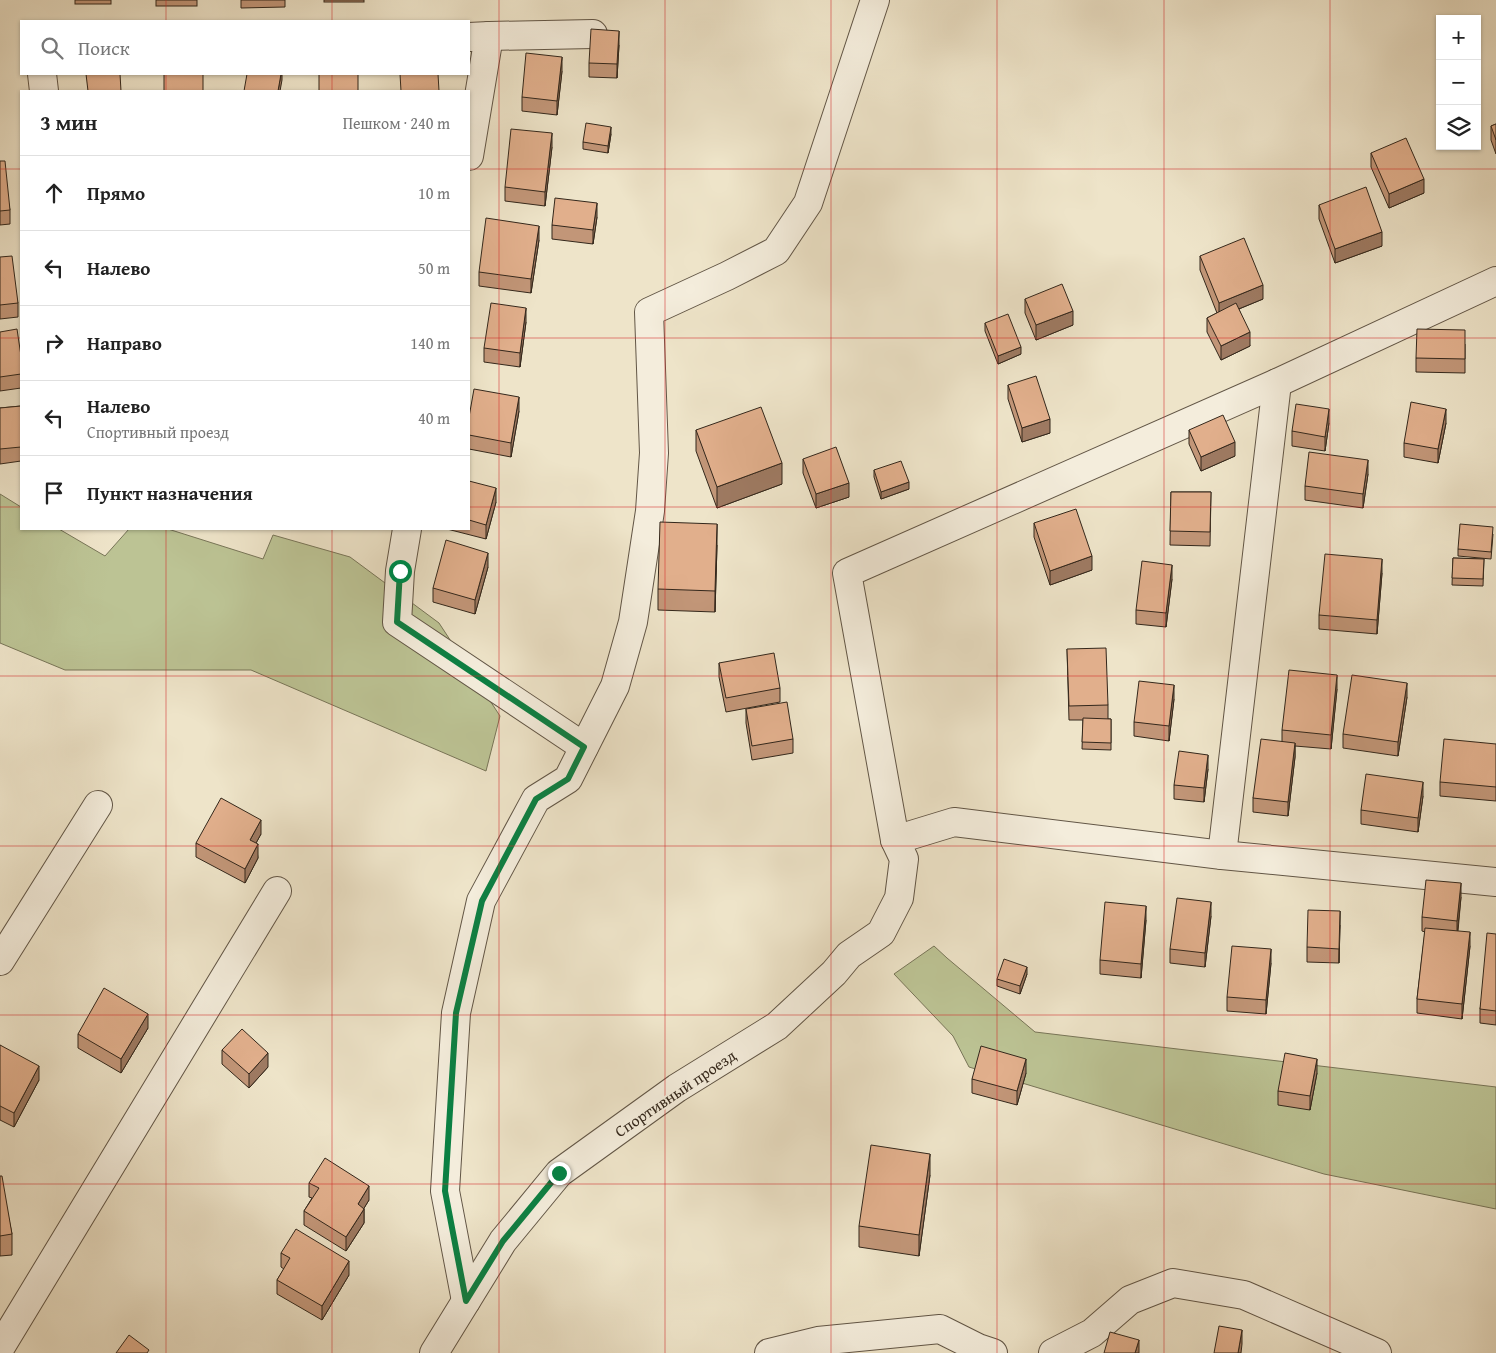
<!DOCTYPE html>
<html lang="ru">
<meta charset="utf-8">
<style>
:root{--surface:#fff;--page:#f2f2f2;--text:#222;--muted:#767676;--line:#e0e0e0}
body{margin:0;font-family:"Gentium Book Plus",serif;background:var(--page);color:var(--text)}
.controls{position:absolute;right:15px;top:15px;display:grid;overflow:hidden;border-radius:0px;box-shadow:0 1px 4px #0004}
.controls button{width:45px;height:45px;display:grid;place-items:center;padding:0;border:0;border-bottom:1px solid var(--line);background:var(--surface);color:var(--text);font:25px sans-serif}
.stop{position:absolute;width:15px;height:15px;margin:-11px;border:4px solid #0b8043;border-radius:50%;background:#fff}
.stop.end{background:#0b8043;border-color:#fff;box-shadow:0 1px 5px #0008}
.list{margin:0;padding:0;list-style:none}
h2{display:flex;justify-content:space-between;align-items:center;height:65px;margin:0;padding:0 20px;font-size:21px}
h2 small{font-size:16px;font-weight:400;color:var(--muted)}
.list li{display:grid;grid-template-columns:32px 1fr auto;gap:15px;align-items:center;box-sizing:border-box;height:75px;padding:0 20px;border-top:1px solid var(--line)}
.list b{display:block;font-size:19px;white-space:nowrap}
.list p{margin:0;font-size:16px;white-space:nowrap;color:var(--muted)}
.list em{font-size:16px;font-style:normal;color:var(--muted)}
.icon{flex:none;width:28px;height:28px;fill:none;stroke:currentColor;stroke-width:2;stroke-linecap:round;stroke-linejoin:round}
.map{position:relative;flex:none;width:1496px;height:1353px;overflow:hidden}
.search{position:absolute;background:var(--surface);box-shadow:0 1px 4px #0004;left:20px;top:20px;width:450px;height:55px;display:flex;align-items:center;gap:12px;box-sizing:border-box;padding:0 18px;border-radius:0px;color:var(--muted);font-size:19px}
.panel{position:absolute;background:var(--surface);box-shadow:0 1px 4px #0004;left:20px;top:90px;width:450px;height:440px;border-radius:0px}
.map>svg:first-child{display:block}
</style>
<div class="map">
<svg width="1496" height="1353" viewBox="0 0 1496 1353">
<rect width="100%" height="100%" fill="#eee4c9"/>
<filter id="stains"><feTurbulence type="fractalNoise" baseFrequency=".004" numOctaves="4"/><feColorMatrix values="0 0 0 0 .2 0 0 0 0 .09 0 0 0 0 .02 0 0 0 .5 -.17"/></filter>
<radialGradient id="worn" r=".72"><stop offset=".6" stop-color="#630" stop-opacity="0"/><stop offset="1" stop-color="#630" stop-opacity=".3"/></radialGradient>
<!-- green -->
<g fill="#bcc394" stroke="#787558">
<path d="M0,494L21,507V529H59L105,556L129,529H168L263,559L273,535L350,557L439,623L500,716L486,771L251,670H65L0,643Z"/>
<path d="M934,946L947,958L1035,1032L1496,1087V1209L1324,1174L969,1067L953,1036L894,974Z"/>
</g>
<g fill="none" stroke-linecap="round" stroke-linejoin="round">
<defs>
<g id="minor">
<path d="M489,36L593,34"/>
<path d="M469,37L489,36L469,156"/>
<path d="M42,74L44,91"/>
<path d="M407,529L400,571L397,622L584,747"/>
<path d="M895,840L954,822L1222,855L1496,882"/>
<path d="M1222,855L1277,383"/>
<path d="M0,961L98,805"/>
<path d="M466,1301L445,1191L456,1013L481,901L536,799L568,779L615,686L633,622L650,511L654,453L649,312L727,276L776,251L808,203L875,0"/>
<path d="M0,1348L277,891"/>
<path d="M434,1353L503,1241L559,1173L677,1088L777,1026L834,973L849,955L881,933L899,898L904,859L895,840L847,573L1277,383L1496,281"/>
<path d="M769,1353L818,1341L940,1329L978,1348L993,1353"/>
<path d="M1053,1353L1092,1333L1130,1300L1173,1283L1244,1295L1377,1353"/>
</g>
</defs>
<!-- minor casing -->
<use href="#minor" stroke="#625646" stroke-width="30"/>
<!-- minor -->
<use href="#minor" stroke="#f4eddc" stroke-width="28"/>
</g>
<!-- wall -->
<g fill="#c29678" stroke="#33271b">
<rect x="75" y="0" width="36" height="4"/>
<rect x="156" y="0" width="41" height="6"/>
<path d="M241,0H285V7L241,8Z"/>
<rect x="324" y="0" width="40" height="2"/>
<path d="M619,45L617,78L589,77V63Z"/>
<path d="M562,71L557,115L522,111V97Z"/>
<path d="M1496,124V154L1491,140V126Z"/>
<path d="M611,134L608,153L583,149V142Z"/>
<path d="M552,147L545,206L505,201V187Z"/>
<path d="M1371,153L1424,193L1389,208L1371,167Z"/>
<path d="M0,161L10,210V224L0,225Z"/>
<path d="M1319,205L1382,246L1335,263L1319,219Z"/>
<path d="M597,217L593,244L552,239V225Z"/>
<path d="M539,240L531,293L479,286V272Z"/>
<path d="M1200,256L1263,299L1239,309L1250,346L1221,360L1207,332V318L1217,313L1200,270Z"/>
<path d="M0,257L18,303V317L0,319Z"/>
<path d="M1025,299L1073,325L1036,340L1025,313Z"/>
<path d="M526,322L520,367L484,362V348Z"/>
<path d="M985,323L1021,354L998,364L985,331Z"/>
<path d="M0,332L21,356V388L0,391Z"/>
<path d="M1465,344V373L1416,372V358Z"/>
<path d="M1008,385L1050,433L1022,442L1008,399Z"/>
<path d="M21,406V461L0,464V408Z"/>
<path d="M519,411L511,457L469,449V417Z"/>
<path d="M1329,423L1325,451L1292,446V431Z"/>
<path d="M1446,423L1438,463L1404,457V443Z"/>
<path d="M696,430L782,484L717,508L696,451Z"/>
<path d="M1189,430L1235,456L1201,471L1189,444Z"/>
<path d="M803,459L849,497L816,508L803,473Z"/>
<path d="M874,470L909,489L881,499L874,477Z"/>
<path d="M1368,474L1363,508L1305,500V486Z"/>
<path d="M469,481L496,502L486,539L447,529H469Z"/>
<path d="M1171,492H1211L1210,546L1170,545Z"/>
<path d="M1034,523L1092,570L1050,585L1034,537Z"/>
<path d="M1493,534L1491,559L1458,556V549Z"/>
<path d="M717,545L715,612L658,610V589Z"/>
<path d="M1453,558L1484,559L1483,586L1452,585Z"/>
<path d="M488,567L475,614L433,602V588Z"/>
<path d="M1382,573L1377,634L1319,629V615Z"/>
<path d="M1172,579L1166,627L1136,624V610Z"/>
<path d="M1067,649L1108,705V719H1111V750L1082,749L1083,720H1069Z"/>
<path d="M719,663L780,688V702L726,712L719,677Z"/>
<path d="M1337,689L1331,749L1295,746V757L1288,816L1253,812V798L1282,741V730Z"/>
<path d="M1407,697L1398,756L1343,748V734Z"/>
<path d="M1174,699L1169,741L1134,736V722Z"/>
<path d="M746,709L793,739V753L752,760L746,723Z"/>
<path d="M1496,744V801L1440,796V782Z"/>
<path d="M1208,769L1204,802L1174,799V785Z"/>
<path d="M1423,796L1418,832L1361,824V810Z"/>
<path d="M261,834L256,843L258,858L245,883L196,857V843Z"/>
<path d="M1461,897L1458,931L1470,946L1462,1019L1417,1013V999L1425,932L1422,931V917Z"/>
<path d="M1211,916L1205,967L1170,963V949Z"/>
<path d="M1146,920L1141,978L1100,974V960Z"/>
<path d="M1340,925L1339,963L1307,962V947Z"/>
<path d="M1496,934V1025L1480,1023V1009Z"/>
<path d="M1271,963L1266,1014L1227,1011V997Z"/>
<path d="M1027,974L1020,994L997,986V979Z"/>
<path d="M148,1028L121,1073L78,1048V1034Z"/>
<path d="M0,1045L39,1080L14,1127L0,1120Z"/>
<path d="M222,1050L268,1067L249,1088L222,1064Z"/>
<path d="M1026,1073L1017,1105L972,1093V1079Z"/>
<path d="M1317,1073L1310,1110L1278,1105V1091Z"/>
<path d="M930,1175L919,1256L859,1247V1226Z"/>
<path d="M0,1176L12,1234V1255L0,1256Z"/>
<path d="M309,1183L369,1200L364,1208V1223L346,1251L304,1225V1211L312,1198L309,1197Z"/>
<path d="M281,1253L349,1275L322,1320L277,1294V1280L284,1269L281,1267Z"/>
</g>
<!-- shaded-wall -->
<g fill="#9e7a62" stroke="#33271b">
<path d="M619,31V45L617,78V64Z"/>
<path d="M562,57V71L557,115V101Z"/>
<path d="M281,74H282V80L280,91H278Z"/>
<path d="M611,127V134L608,153V146Z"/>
<path d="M552,133V147L545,206V192Z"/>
<path d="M1424,179V193L1389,208V194Z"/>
<path d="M597,203V217L593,244V230Z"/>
<path d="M539,226V240L531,293V279Z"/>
<path d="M1382,232V246L1335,263V249Z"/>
<path d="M1263,285V299L1219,317V303Z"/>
<path d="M526,308V322L520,367V353Z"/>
<path d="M1073,311V325L1036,340V325Z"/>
<path d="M1250,332V346L1221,360V346Z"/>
<path d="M1021,347V354L998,364V356Z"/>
<path d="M519,397V411L511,457V443Z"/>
<path d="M1329,409V423L1325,451V437Z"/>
<path d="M1446,409V423L1438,463V449Z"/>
<path d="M1050,419V433L1022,442V428Z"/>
<path d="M1235,442V456L1201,471V457Z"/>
<path d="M1368,460V474L1363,508V494Z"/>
<path d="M782,463V484L717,508V487Z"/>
<path d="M909,482V489L881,499V492Z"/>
<path d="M849,483V497L816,508V494Z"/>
<path d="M496,488V502L486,539V525Z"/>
<path d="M717,524V545L715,612V591Z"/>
<path d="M488,553V567L475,614V600Z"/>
<path d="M1092,556V570L1050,585V571Z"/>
<path d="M1382,559V573L1377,634V620Z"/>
<path d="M1172,565V579L1166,627V613Z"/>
<path d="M1337,675V689L1331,749V735Z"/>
<path d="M1407,683V697L1398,756V742Z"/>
<path d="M1174,685V699L1169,741V726Z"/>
<path d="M1295,743V757L1288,816V802Z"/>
<path d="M1208,755V769L1204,802V788Z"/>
<path d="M1423,782V796L1418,832V818Z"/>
<path d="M261,820V834L250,854V840Z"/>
<path d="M258,844V858L245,883V869Z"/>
<path d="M1461,883V897L1457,935V921Z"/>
<path d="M1211,902V916L1205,967V953Z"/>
<path d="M1146,906V920L1141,978V964Z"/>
<path d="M1340,911V925L1339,963V949Z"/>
<path d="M1470,932V946L1462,1019V1004Z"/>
<path d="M1271,949V963L1266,1014V1000Z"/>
<path d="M1027,967V974L1020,994V986Z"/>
<path d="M148,1014V1028L121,1073V1059Z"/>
<path d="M268,1053V1067L249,1088V1074Z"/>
<path d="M1026,1059V1073L1017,1105V1091Z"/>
<path d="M1317,1059V1073L1310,1110V1096Z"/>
<path d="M39,1066V1080L14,1127V1113Z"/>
<path d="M930,1154V1175L919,1256V1235Z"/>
<path d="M369,1186V1200L358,1218V1204Z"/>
<path d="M364,1209V1223L346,1251V1237Z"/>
<path d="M349,1261V1275L322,1320V1306Z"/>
<path d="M1242,1330V1344L1241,1353H1238Z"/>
<path d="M1139,1340V1353H1135Z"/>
</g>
<!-- building -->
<g fill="#e1af8c" stroke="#33271b">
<path d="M591,29L619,31L617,64L589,63Z"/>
<path d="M526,53L562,57L557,101L522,97Z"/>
<path d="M86,74H120L121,91H88Z"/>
<rect x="164" y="74" width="39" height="17"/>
<path d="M247,74H281L278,91H244Z"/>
<rect x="319" y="74" width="39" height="17"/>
<path d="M400,74H438L439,91H401Z"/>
<path d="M586,123L611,127L608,146L583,142Z"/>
<path d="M1496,124V140L1491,126Z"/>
<path d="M511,129L552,133L545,192L505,187Z"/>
<path d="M1406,138L1424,179L1389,194L1371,153Z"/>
<path d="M0,161H5L10,210L0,211Z"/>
<path d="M1366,187L1382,232L1335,249L1319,205Z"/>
<path d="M555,198L597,203L593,230L552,225Z"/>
<path d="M486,218L539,226L531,279L479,272Z"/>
<path d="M1244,238L1263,285L1219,303L1200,256Z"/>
<path d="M12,256L18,303L0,305V257Z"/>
<path d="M1062,284L1073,311L1036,325L1025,299Z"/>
<path d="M491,303L526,308L520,353L484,348Z"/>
<path d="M1236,303L1250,332L1221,346L1207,318Z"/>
<path d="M1008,314L1021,347L998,356L985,323Z"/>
<path d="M17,329L21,356V374L0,377V332Z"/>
<path d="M1417,329L1465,330V359L1416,358Z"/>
<path d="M1036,376L1050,419L1022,428L1008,385Z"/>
<path d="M474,389L519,397L511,443L469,435V417Z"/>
<path d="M1411,402L1446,409L1438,449L1404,443Z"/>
<path d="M1296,404L1329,409L1325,437L1292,431Z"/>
<path d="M21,406V447L0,449V408Z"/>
<path d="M761,407L782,463L717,487L696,430Z"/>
<path d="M1223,415L1235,442L1201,457L1189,430Z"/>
<path d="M836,447L849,483L816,494L803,459Z"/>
<path d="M1309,452L1368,460L1363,494L1305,486Z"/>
<path d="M901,461L909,482L881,492L874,470Z"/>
<path d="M469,481L496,488L486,525L469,520Z"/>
<path d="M1171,492H1211L1210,532L1170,531Z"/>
<path d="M1076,509L1092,556L1050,571L1034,523Z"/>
<path d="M660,522L717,524L715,591L658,589Z"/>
<path d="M1460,524L1493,527L1491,552L1458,549Z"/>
<path d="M446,540L488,553L475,600L433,588Z"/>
<path d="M1325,554L1382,559L1377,620L1319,615Z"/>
<path d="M1453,558L1484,559L1483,579L1452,578Z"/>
<path d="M1142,561L1172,565L1166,613L1136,610Z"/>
<path d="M1106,648L1108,705L1069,706L1067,649Z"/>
<path d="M774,653L780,688L726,698L719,663Z"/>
<path d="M1289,670L1337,675L1331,735L1282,730Z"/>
<path d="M1352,675L1407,683L1398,742L1343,734Z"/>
<path d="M1139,681L1174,685L1169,726L1134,722Z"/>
<path d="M787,702L793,739L752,746L746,709Z"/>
<path d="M1083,718L1111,719V743L1082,742Z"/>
<path d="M1261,739L1295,743L1288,802L1253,798Z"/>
<path d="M1444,739L1496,744V787L1440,782Z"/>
<path d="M1179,751L1208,755L1204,788L1174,785Z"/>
<path d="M1366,774L1423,782L1418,818L1361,810Z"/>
<path d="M221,798L261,820L250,840L258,844L245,869L196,843Z"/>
<path d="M1426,880L1461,883L1457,921L1422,917Z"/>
<path d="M1177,898L1211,902L1205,953L1170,949Z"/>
<path d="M1105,902L1146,906L1141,964L1100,960Z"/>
<path d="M1308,910L1340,911L1339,949L1307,947Z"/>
<path d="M1425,928L1470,932L1462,1004L1417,999Z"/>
<path d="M1487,933L1496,934V1011L1480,1009Z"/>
<path d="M1232,946L1271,949L1266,1000L1227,997Z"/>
<path d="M1004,959L1027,967L1020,986L997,979Z"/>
<path d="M104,988L148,1014L121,1059L78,1034Z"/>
<path d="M242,1029L268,1053L249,1074L222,1050Z"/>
<path d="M0,1045L39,1066L14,1113L0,1106Z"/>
<path d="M981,1046L1026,1059L1017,1091L972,1079Z"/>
<path d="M1285,1053L1317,1059L1310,1096L1278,1091Z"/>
<path d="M871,1145L930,1154L919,1235L859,1226Z"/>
<path d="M325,1158L369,1186L358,1204L364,1209L346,1237L304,1211L319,1188L309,1183Z"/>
<path d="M0,1176H2L12,1234L0,1236Z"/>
<path d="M296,1229L349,1261L322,1306L277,1280L290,1258L281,1253Z"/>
<path d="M1219,1326L1242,1330L1238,1353H1214Z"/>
<path d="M1110,1332L1139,1340L1135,1353H1104Z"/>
<path d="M129,1335L149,1350L147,1353H116Z"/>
</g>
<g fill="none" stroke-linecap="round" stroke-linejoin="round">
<!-- route -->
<path stroke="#0b8043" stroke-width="6" d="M400,571L397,622L584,747L568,779L536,799L482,901L456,1013L445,1191L466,1301L503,1241L559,1173"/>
</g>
<!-- grid -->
<path fill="none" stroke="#d62828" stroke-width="1" stroke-opacity="0.55" d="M166,0V21M332,0V21M499,0V1353M665,0V1353M831,0V1353M997,0V1353M1164,0V1353M1330,0V1353M166,74V91M332,74V91M0,169H21M469,169H1496M0,338H21M469,338H1496M0,507H21M469,507H1496M166,529V1353M332,529V1353M0,676H1496M0,846H1496M0,1015H1496M0,1184H1496"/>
<g text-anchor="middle" stroke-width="4" stroke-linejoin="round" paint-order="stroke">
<!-- street labels -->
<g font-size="16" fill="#33271b" stroke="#f4eddc">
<text transform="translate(675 1093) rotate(-34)" y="6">Спортивный проезд</text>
</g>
</g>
<rect width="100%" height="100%" filter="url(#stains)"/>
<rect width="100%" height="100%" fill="url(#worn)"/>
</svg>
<div class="controls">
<button>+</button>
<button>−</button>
<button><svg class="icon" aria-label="layers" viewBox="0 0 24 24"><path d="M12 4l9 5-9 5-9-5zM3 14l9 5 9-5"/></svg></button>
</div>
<div class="stop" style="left:400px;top:571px"></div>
<div class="stop end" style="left:559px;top:1173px"></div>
<div class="search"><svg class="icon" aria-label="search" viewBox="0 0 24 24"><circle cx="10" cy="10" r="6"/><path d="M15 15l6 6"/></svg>Поиск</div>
<section class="panel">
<h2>3 мин<small>Пешком · 240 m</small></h2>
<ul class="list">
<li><svg class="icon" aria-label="ahead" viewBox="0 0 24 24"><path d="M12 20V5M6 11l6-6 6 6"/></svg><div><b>Прямо</b></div><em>10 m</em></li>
<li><svg class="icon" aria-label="left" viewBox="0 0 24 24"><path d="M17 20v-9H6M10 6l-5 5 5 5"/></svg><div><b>Налево</b></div><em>50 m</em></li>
<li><svg class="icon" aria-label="right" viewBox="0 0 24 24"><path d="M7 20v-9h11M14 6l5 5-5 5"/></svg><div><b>Направо</b></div><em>140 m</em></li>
<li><svg class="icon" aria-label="left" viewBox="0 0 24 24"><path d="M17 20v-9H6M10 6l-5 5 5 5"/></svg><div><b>Налево</b><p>Спортивный проезд</p></div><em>40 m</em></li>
<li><svg class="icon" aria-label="arrive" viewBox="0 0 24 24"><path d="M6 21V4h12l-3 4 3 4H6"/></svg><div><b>Пункт назначения</b></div></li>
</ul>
</section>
</div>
